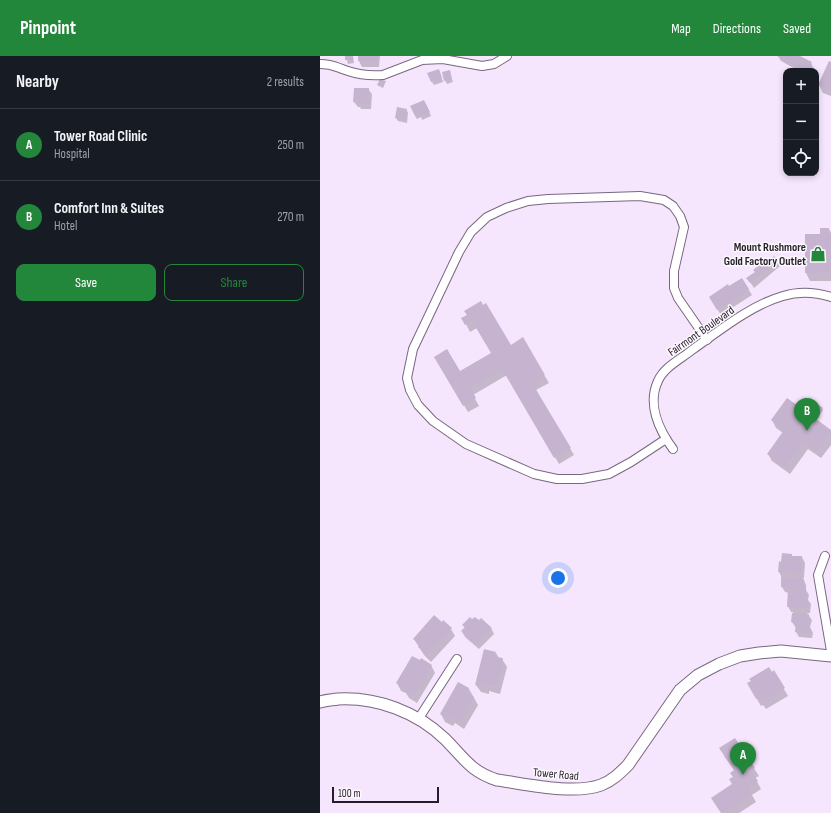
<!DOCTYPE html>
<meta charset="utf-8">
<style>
:root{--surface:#171b24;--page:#242831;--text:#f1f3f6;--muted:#9ea1a6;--line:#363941;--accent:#23873b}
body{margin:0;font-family:"Sofia Sans Condensed",sans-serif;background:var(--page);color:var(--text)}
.controls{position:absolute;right:12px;top:12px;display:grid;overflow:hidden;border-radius:8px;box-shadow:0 2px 6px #0003}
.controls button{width:36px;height:36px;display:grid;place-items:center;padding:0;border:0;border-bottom:1px solid var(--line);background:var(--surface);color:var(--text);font:20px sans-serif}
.scale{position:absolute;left:12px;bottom:10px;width:107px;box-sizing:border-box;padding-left:4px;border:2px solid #251e28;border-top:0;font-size:11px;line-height:14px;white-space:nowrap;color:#251e28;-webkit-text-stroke:3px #fcf8fe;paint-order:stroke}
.you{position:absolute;left:238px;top:522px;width:14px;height:14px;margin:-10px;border:3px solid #fff;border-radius:50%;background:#1a73e8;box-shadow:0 0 0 6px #1a73e833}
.badge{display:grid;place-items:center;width:26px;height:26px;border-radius:50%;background:var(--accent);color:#fff;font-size:13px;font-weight:700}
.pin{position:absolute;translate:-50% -33px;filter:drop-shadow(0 1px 2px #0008)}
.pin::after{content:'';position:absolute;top:21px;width:14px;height:12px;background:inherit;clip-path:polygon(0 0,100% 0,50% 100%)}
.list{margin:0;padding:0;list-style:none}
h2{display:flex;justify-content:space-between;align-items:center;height:52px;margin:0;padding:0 16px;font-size:17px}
h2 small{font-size:13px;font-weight:400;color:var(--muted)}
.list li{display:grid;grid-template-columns:26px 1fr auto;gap:12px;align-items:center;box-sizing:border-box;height:72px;padding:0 16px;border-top:1px solid var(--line)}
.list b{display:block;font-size:15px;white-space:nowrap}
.list p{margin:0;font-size:13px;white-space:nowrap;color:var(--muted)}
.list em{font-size:13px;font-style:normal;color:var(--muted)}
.actions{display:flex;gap:8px;padding:12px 16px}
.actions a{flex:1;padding:9px 0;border:1px solid var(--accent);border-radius:8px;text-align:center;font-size:14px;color:var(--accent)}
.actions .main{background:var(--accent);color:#fff}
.icon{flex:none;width:22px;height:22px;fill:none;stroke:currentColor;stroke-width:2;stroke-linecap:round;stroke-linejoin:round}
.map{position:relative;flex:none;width:511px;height:757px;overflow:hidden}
header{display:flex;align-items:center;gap:24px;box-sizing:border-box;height:56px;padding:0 20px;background:var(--accent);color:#fff}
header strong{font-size:19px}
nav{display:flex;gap:22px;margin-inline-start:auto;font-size:14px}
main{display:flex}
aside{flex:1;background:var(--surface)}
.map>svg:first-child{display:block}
</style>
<header>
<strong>Pinpoint</strong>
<nav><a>Map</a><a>Directions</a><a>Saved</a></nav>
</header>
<main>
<aside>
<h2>Nearby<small>2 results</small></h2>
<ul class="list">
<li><span class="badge">A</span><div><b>Tower Road Clinic</b><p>Hospital</p></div><em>250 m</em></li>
<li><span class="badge">B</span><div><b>Comfort Inn &amp; Suites</b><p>Hotel</p></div><em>270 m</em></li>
</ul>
<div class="actions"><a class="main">Save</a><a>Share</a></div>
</aside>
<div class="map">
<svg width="511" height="757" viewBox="0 0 511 757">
<rect width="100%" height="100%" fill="#f5e6fd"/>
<!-- shadow -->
<g fill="#0003">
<path d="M26,0H33L34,7L28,8Z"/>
<path d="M39,0H60L59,11H42L39,5Z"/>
<path d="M458,0H478L491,7L494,13L493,15H479L461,5Z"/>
<path d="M511,7V40L503,37L499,29Z"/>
<path d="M129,15L133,26L127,28L125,24Z"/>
<path d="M120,17L123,26L114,29L112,26Z"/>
<path d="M48,33L52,38L51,53H41L40,51H38L34,46Z"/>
<path d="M106,48L111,60L102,64L101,61L97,63L95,60Z"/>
<path d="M86,53L88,57L87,67L78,65L76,62Z"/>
<path d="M509,173L511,177V225H490L486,217V179H501Z"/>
<path d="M454,202L460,210L434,232L428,223Z"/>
<path d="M422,223L432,239L401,259L393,246L409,231Z"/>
<path d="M148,259L190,290L202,283L229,327L216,334L254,399L239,408L187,319L153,339L159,350L148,356L115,301L140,316L172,297L157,272L150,276L143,262Z"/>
<path d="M502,353L503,354L496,364L511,375V389L501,402L488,393L470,418L452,405L448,398L463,377L456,372L452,364L484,356Z"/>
<path d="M472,499L473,501H482L485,507L484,522H483L486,529V534L489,539L488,544L491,548L490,557H487L492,564L490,571L493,577L492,582L479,581L476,576V572L472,566L473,556H471L468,550L469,537L465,536L462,531V522L459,516L460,507H462Z"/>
<path d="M152,564L171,572L174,578L159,593L145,581L142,575L145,572L143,569Z"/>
<path d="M131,573L135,580L111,606L104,599L94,583Z"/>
<path d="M176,597L179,602L182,603L187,611L180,638L169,635V638L161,636L156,629Z"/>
<path d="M111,609L115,617L97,647L89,642L86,637L81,635L77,627Z"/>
<path d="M454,616L468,640L446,653L443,649L441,650L428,628Z"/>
<path d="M139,627L149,633L158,649L144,673L135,667L133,670L125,666L121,658Z"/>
<path d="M415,683L439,720L435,722L441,733L432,739L436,746L419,757H401L413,728L414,721L415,715L404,700Z"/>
</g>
<!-- building -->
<g fill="#c6b3cf">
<rect x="25" y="0" width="8" height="4"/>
<path d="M38,0H57V6L38,5Z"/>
<path d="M457,0H480L492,6L487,15H485Z"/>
<path d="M509,5L511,6V35L498,29Z"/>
<path d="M119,13L122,22L111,26L107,17Z"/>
<path d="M130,14L132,23L124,25L122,16Z"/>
<path d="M60,23L66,25L63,32L57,29Z"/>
<path d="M34,32H49V48H37V46H33Z"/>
<path d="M104,44L110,56L99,61L98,58L95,60L90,50Z"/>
<path d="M77,51L87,53L85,64L75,62Z"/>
<path d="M500,172H509V178H511V217H485V178H500Z"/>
<path d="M454,200L457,204L430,227L426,222L435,216L433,214L448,202L450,204Z"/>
<path d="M422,222L429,233L397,254L389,241L408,228L409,230Z"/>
<path d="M161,245L163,249L166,247L191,289L203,281L225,319L212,327L251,392L234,402L182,313L150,331L156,342L143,350L114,301L127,293L140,315L171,297L152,265L145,269L141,262L147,259L144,255Z"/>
<path d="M467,342L484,354L491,344L503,352L496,363L511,374V376L497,396L484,386L465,411L447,398L464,374L451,364Z"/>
<path d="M462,497L472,498V500H482V517L458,516L459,505L461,506Z"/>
<path d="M461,521L484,523L483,532L486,533V541H488L487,552L467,551L468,532L461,531Z"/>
<path d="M472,557L489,558L487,570H490V577L475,576L476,567L471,566Z"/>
<path d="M114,559L122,566L123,564L132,572L107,599L98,591L100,589L93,583Z"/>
<path d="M150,561L152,563L155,561L159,564L161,562L172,572L155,589L141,575L145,571L142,569Z"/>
<path d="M164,593L176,596L175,601L183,602L176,631L165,628V631L155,629Z"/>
<path d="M92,600L100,604L101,602L112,609L93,640L83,635L85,632L76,627Z"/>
<path d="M449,611L452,616L454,614L465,632L441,646L438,642L436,643L427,627L431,625L429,623Z"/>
<path d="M138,626L149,632L147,637L154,641L140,666L130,660L129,663L120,658Z"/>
<path d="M415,682L435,712L431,715L438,725L428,732L432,738L404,757H401L391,742L412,728L409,723L413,721L410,717L414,714L399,692Z"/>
</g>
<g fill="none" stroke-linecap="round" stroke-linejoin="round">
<defs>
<g id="street">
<path d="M0,8C14,8 15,11 28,15C40,19 51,20 63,19L102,4L123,3L162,10L174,8L187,0"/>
<path d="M346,383L311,406L289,418L262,423H237L214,418L146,388L113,365L98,349L90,334L87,322L93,293L139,196L151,176L167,161L186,152L208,145L228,143L320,140L344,144L353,150L360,160L364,171L354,215V232L358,242L387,284"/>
<path d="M353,393C339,374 327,348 338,325C344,311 361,303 372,294C399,275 431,249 463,240C479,235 495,236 511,241"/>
<path d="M505,500L498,519L511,595"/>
<path d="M99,662L137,603"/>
</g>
<path id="secondary" d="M0,646C6,644 12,644 18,643C57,641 97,656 125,683C144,702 150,715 177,724C206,728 254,739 281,729C292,725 300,717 308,709L360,634L378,619L399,608L420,600L439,597L461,595L511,600"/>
</defs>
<!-- street casing -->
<use href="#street" stroke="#786780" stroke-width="10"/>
<!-- secondary casing -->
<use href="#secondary" stroke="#786780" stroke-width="13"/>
<!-- street -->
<use href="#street" stroke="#fff" stroke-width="8"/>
<!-- secondary -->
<use href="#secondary" stroke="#fff" stroke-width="11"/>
</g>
<!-- icons -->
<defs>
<symbol id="shop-bare" viewBox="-9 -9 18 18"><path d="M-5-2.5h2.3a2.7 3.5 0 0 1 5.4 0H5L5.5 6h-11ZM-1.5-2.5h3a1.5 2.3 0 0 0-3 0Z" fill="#23873b" stroke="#fcf8fe" stroke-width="2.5" paint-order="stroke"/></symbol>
</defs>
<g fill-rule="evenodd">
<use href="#shop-bare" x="487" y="187" width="22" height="22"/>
</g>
<g text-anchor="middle" stroke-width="3" stroke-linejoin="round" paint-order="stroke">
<!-- poi labels -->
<g font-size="12" font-weight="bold" fill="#251e28" stroke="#fcf8fe" text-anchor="end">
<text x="486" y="195">Mount Rushmore<tspan x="486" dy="14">Gold Factory Outlet</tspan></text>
</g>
<!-- street labels -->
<g font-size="12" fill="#251e28" stroke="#fcf8fe">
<text transform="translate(381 275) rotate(-35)" y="4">Fairmont Boulevard</text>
<text transform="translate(236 718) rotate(5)" y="4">Tower Road</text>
</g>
</g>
</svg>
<div class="controls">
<button>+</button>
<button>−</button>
<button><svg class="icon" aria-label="locate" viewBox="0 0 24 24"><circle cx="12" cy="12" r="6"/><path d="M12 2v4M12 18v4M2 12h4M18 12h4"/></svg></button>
</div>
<div class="scale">100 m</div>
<div class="you"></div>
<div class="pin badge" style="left:423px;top:719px">A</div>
<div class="pin badge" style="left:487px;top:375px">B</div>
</div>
</main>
